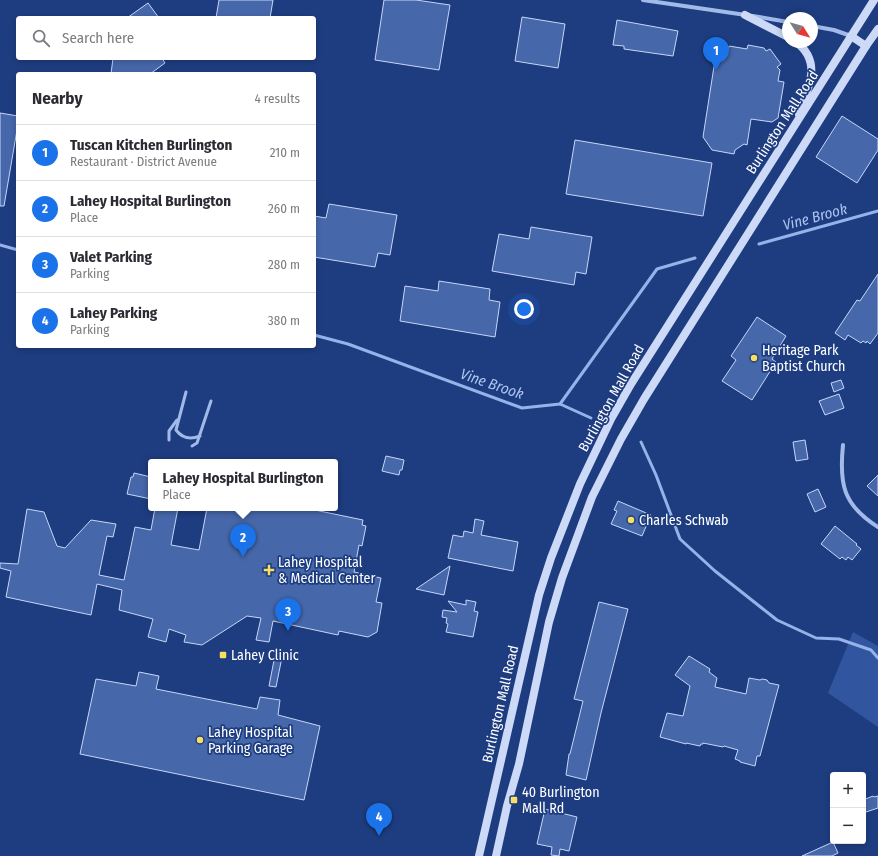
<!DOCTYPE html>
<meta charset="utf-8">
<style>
:root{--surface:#fff;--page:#f2f2f3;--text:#2b2b33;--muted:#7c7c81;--line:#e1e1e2;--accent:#1a73e8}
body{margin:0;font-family:"Fira Sans Condensed",sans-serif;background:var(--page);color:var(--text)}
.controls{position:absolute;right:12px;bottom:12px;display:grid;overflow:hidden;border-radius:4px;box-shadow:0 2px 6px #0003}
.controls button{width:36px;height:36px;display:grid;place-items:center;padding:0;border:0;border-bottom:1px solid var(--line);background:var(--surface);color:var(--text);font:20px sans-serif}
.compass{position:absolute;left:782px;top:12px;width:36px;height:36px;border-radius:50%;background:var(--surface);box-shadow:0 2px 6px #0003;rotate:127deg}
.you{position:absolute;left:524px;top:309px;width:14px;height:14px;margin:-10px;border:3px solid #fff;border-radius:50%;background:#1a73e8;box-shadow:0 0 0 6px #1a73e833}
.badge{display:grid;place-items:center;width:26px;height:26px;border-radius:50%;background:var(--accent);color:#fff;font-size:13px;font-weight:700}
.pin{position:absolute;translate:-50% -33px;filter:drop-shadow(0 1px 2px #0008)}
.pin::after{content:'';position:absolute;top:21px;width:14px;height:12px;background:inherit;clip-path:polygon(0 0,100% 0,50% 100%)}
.popup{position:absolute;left:148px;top:459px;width:190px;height:52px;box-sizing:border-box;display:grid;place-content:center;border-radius:4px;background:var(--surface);filter:drop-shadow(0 1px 3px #0005);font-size:13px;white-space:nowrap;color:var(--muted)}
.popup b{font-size:15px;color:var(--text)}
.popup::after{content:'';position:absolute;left:50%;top:100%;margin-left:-8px;border:8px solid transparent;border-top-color:var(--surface)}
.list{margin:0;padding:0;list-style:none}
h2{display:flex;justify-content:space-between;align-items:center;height:52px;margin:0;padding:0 16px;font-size:17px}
h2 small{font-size:13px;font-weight:400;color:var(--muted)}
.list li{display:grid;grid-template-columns:26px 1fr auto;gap:12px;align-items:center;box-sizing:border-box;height:56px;padding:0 16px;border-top:1px solid var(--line)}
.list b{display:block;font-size:15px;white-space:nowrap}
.list p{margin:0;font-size:13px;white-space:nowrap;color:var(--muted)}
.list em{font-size:13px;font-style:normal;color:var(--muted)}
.icon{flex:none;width:22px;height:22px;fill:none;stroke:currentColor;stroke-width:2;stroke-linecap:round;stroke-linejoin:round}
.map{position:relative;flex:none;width:878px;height:856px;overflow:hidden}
.search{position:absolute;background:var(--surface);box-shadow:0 2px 6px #0003;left:16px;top:16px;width:300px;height:44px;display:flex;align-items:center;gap:10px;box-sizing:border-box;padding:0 14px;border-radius:4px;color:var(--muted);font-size:15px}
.panel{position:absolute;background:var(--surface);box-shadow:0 2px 6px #0003;left:16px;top:72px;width:300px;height:276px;border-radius:4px}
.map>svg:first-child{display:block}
</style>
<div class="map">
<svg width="878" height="856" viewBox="0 0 878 856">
<rect width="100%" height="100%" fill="#1e3d80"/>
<!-- green -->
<path fill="#31559f" d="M853,632L878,646V727L828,693Z"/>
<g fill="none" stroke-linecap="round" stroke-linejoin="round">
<!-- stream -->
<g stroke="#95b3ea" stroke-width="3">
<path d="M759,244L878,211"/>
<path d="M0,245L18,250"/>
<path d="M314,335L348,344L522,408L560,404L657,269L695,258"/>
<path d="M560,404L591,418"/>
<path d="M641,442L656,475L680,539L715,571L777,620L816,638L839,639L871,650L878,658"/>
</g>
</g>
<!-- building -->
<g fill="#4667aa" stroke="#c6d6f7">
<path d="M219,0H273L270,18H216Z"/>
<path d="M384,0H416L450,5L439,70L375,60Z"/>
<path d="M148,3L159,18H127Z"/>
<path d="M522,17L565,24L558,68L515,61Z"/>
<path d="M617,20L678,31L673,56L624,49V46L613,45Z"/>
<path d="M748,45L764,48L766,51L770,49L781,64L777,67L780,70L778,81L784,82L778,118L772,122L751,119L747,145L744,144L735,150L734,154L712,150L703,137L715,60L728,51L729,46L747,49Z"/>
<path d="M113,58H162L165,63L150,74H111Z"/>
<path d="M0,113L18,116V124L4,206H0Z"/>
<path d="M842,116L878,139V150L857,183L816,157Z"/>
<path d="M575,140L712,163L703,216L566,194Z"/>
<path d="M329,204L397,215L390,255L378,253L375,267L314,257V216L326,218Z"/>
<path d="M531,227L592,237L586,274L576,272L574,285L492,271L499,234L529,239Z"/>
<path d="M878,274V333L870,344L867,341L866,343L863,341L861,343L848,335L845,340L835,333L857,300L860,301Z"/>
<path d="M439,281L490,289L489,300L500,302L495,337L400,321L405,286L438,291Z"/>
<path d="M757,317L786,336L772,359L776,362L752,400L722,381L736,360L731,356Z"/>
<path d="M841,380L844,388L834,392L831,383Z"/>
<path d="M839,394L844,408L825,415L819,401Z"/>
<path d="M805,440L808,459L796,461L793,442Z"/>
<path d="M386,456L404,460L402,470H400L399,475L382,471Z"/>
<path d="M134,473L151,477V499L127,494L131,477H133Z"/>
<path d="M878,475V496L867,486Z"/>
<path d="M818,489L826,507L815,512L807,494Z"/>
<path d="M618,501L651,515L642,536L611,524L617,511L614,510Z"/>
<path d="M155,508H178L171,545L199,550L207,508H305L363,520L362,525L366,526L362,546L359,545L354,572L381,578L376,602L382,603L377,632L368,637L339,631L338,635L273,621L269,642L256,640L261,618L247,616L202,645L184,642L186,635L169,629L166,642L148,637L153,619L119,610L122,590L97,584L91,615L6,597L11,571L0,568V563L18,564L27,509L44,512L57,546L65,548L91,520L116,524L113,537L107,536L99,575L124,580L135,527L151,530Z"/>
<path d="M475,519L484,521L481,535L518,542L513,571L448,558L453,535L463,537L464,531L473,533Z"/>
<path d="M835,526L857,544L856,545L861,549L852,560L848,557L846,560L842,557L840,559L821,544Z"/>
<path d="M450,566L444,595L416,589Z"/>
<path d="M466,600L476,602L474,611L478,612L473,637L446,632L448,624L446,623L447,618L442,617L443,610L457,612L448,601L466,605Z"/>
<path d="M599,602L628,609L601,713L586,780L566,775L569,754H570L583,701L574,699Z"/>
<path d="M276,650L283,652L276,687L269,686Z"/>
<path d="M689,656L710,669L709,672L717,678L715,687L746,694L749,678L760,680L762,679L767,680L769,683L779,685L760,756H757L755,766L740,762V761L735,759L738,750L724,746L723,747L703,743V744H701L700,746L686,743V744L660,737L667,713L683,716L690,686L675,675Z"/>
<path d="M139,672L159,676L156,689L257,709L260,697L280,700L278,715L320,726L304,800L80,754L96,679L136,686Z"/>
<path d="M873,796L874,797L878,796V808L863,813V800Z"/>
<path d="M545,809L577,817L569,851L560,849L559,856L551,855L552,847L537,844Z"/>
<path d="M833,842L838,853L832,856H802Z"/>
</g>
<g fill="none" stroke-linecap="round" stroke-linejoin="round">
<!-- lane -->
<g stroke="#a2bae9" stroke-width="3">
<path d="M186,392L176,430C182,438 190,440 200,436"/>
<path d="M169,440V431L177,420"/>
<path d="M192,446L197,443L211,401"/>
</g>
<!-- street -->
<g stroke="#a2bae9" stroke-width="4">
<path d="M643,0L746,15"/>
<path d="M753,16L788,22"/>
<path d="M812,26L834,30L851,36"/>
<path d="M843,445C839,484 843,505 878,527"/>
</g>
<!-- secondary -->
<g stroke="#cddaf7" stroke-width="8">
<path d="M745,15L788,37"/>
<path d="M851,36L866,46"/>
<path d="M796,42C823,62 808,88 799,114"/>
<path d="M479,856L539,595L551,558L580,484L611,419L631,384L874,0"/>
<path d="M496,856L507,806L519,764L549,622L562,578L592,497L621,439L644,399L866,46L878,29"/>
</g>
</g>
<!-- markers -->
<g fill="#f8de61" stroke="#1e3d80" stroke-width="1.5">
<circle cx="754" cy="358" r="4"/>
<circle cx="631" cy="520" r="4"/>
<path d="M267 564h4v4h4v4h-4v4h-4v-4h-4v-4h4z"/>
<rect x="219" y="651" width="8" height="8" rx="2"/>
<circle cx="200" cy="740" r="4"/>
<rect x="510" y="796" width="8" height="8" rx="2"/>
</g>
<g text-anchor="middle" stroke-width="3.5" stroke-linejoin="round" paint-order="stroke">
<!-- street labels -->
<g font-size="14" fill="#fff" stroke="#1e3d80">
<text transform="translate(782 122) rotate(-57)" y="5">Burlington Mall Road</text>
<text transform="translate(611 398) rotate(-61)" y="5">Burlington Mall Road</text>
<text transform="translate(500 704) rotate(-77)" y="5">Burlington Mall Road</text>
</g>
<!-- poi labels -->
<g font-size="14" fill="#fff" stroke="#1e3d80" text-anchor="start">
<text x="762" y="355">Heritage Park<tspan x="762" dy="16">Baptist Church</tspan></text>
<text x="639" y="525">Charles Schwab</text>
<text x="278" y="567">Lahey Hospital<tspan x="278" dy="16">&amp; Medical Center</tspan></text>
<text x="231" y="660">Lahey Clinic</text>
<text x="208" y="737">Lahey Hospital<tspan x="208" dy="16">Parking Garage</tspan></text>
<text x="522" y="797">40 Burlington<tspan x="522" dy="16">Mall Rd</tspan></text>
</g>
<!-- water labels -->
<g font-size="15" font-style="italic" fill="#adc4f0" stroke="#1e3d80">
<text transform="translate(815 217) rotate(-15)" y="5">Vine Brook</text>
<text transform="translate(492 384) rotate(19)" y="5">Vine Brook</text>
</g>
</g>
</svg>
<div class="controls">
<button>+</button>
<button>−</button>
</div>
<svg class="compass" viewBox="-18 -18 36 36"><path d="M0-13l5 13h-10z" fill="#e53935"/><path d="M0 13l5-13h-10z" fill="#7c7c81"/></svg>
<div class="you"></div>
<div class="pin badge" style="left:716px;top:70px">1</div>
<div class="pin badge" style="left:243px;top:557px">2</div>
<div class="popup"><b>Lahey Hospital Burlington</b>Place</div>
<div class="pin badge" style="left:288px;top:631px">3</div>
<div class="pin badge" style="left:379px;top:836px">4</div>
<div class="search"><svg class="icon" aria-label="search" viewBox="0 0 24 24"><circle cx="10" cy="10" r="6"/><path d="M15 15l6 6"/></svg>Search here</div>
<section class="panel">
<h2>Nearby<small>4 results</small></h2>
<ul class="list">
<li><span class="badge">1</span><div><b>Tuscan Kitchen Burlington</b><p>Restaurant · District Avenue</p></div><em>210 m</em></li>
<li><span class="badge">2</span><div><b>Lahey Hospital Burlington</b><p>Place</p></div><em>260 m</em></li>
<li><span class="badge">3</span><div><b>Valet Parking</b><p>Parking</p></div><em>280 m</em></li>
<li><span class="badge">4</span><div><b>Lahey Parking</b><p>Parking</p></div><em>380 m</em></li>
</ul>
</section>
</div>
